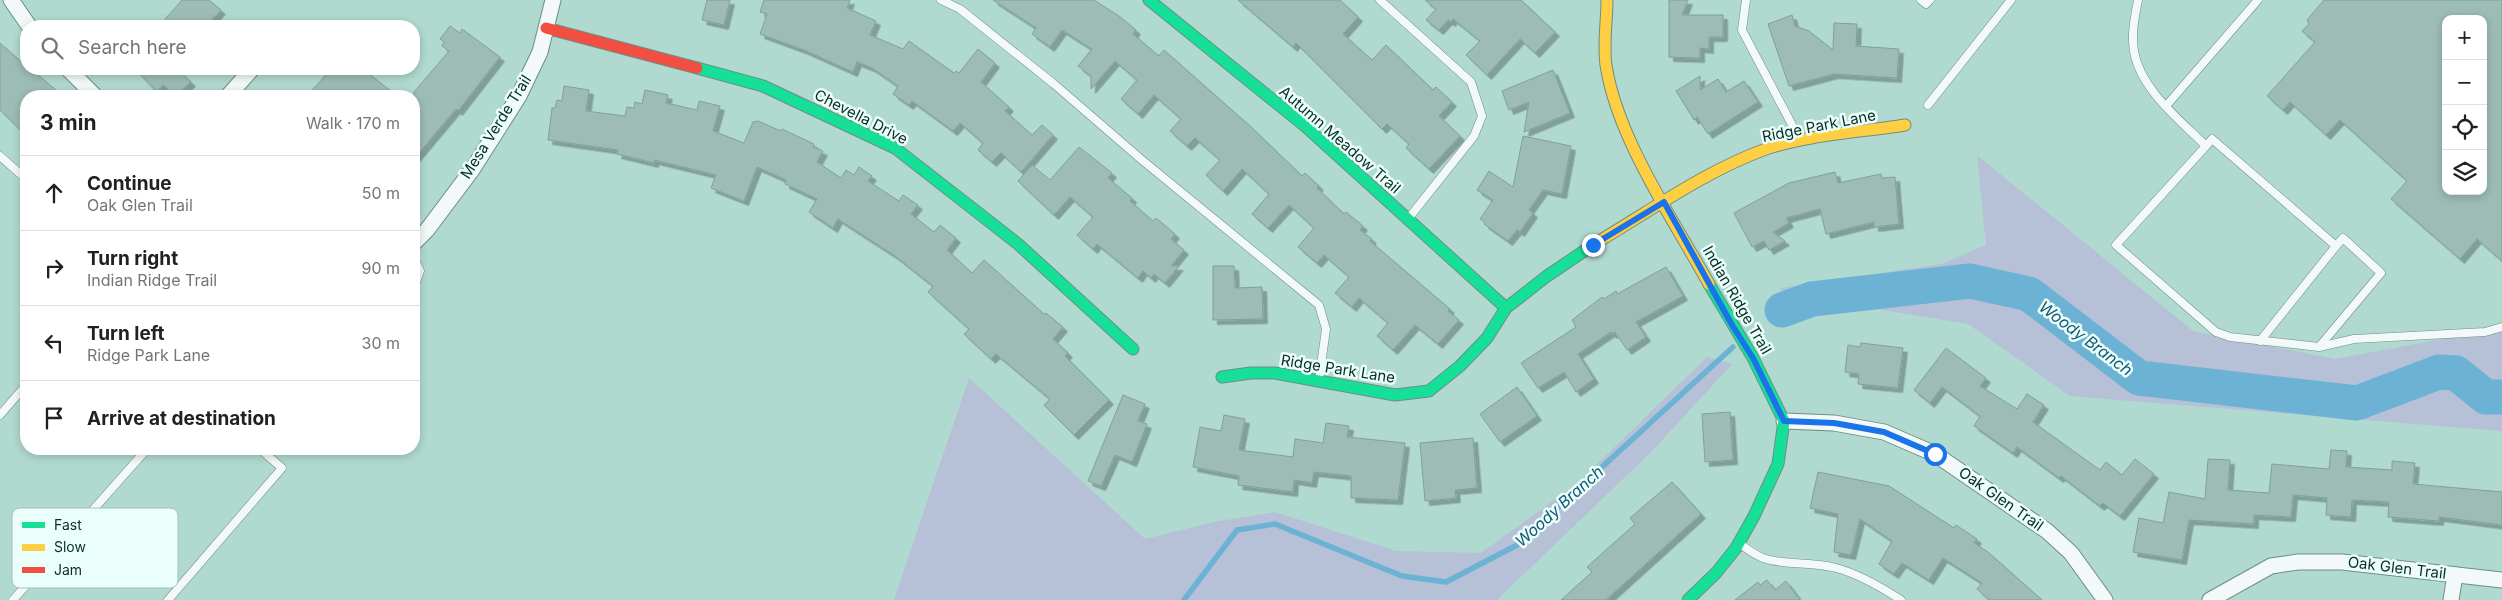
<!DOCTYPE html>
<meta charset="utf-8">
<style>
:root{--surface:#fff;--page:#f6f6f6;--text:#202124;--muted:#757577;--line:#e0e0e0}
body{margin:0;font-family:Inter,sans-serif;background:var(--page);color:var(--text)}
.controls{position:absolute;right:15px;top:15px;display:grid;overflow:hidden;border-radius:10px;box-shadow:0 2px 8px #0003}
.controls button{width:45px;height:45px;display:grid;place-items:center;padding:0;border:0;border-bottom:1px solid var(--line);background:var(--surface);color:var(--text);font:25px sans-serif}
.stop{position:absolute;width:15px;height:15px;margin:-11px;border:4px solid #1a73e8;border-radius:50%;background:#fff}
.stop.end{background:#1a73e8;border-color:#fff;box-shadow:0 1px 5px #0008}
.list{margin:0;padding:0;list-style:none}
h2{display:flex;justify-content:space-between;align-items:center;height:65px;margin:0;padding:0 20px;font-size:21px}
h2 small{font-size:16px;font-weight:400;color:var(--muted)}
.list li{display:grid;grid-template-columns:32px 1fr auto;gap:15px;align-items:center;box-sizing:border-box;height:75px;padding:0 20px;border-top:1px solid var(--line)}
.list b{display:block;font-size:19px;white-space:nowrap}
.list p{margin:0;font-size:16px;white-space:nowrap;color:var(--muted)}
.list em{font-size:16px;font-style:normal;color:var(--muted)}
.icon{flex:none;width:28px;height:28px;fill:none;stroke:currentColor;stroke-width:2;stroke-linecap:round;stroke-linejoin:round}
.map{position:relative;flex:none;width:2502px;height:600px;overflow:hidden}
.search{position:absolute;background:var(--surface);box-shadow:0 2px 8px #0003;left:20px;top:20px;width:400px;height:55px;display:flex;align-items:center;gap:12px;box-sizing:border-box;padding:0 18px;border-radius:20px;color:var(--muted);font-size:19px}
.panel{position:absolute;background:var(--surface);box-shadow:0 2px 8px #0003;left:20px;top:90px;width:400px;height:365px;border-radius:20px}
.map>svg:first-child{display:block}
</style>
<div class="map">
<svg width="2502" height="600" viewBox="0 0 2502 600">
<defs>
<filter id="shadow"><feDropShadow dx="4.5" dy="4.5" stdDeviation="0" flood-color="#0004"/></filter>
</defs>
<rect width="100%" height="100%" fill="#b0d9cf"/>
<!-- green -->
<g fill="#b6c0d6">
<path d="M1977,155L2193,331L2335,359L2502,328V431L2070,396L1968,324L1864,307L1799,320L1780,288L1941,264L1986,245Z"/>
<path d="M1707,357L1732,364L1652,451L1497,600H894L969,378L1145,539L1214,522L1275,512L1396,551L1481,553L1579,482Z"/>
</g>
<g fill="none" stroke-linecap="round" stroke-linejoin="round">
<!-- stream -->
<path stroke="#6bb2d4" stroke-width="5.5" d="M1184,600L1237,530L1275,524L1402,576L1446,582L1517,545L1733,347"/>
<!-- river -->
<path stroke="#6bb2d4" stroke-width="35" d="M1782,310L1812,299L1970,281L2029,294L2139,378L2357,403L2439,372L2456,373L2486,397H2502"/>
</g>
<!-- building -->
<g fill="#9cbcb5" stroke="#80a19a" fill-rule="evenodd" filter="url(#shadow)">
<path d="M182,0H209L221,10L206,26H159Z"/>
<path d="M707,0H730L724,25L702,20Z"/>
<path d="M764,0H850L847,8L876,21L870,35L903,49L909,41L954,73L956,71L959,73L978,49L995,63L981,82L1009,107L1005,111L1032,135L1042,125L1053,135L1021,172L1001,153L992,162L978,150L983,143L960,123L953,131L912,101L909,105L893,94L898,86L872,68L857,62L853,72L804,50L760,34L767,14L760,12Z"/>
<path d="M993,0H1094L1119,16L1136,30L1133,34L1159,56L1164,50L1250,126L1302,176L1305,173L1319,186L1317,188L1344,214L1346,212L1363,226L1360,230L1372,239L1370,241L1450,309L1448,311L1459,320L1438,344L1415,325L1393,350L1377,336L1388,323L1359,298L1352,307L1335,293L1349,277L1324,255L1317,263L1298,247L1314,228L1289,205L1268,228L1252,214L1269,194L1242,169L1223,191L1206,175L1220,160L1195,138L1187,146L1170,131L1181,119L1154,95L1138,114L1121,99L1137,80L1115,61L1091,89V76L1078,66L1092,49L1062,30L1050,47L1032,34L1036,28Z"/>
<path d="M1238,0H1340L1358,17L1343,34L1372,60L1386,45L1433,90L1436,87L1452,102L1439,116L1460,136L1429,169L1406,148L1409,144L1387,124L1382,129L1296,43L1293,47Z"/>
<path d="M1425,0H1521L1555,32L1535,53L1520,39L1487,75L1466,55L1480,41L1453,19L1451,22L1448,20L1439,30L1426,20L1436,9Z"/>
<path d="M1669,0H1688L1682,15H1723V37H1709V49L1700,48V58L1669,57Z"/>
<path d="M2324,0H2502V261L2477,239L2460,259L2391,199L2407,181L2340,120L2326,135L2290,102L2283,110L2267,96L2315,42L2302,31L2309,24L2307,20ZM2446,19H2483V191H2446Z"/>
<path d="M1792,15L1795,26L1809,31L1833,50L1834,23L1857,24L1856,46L1899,49L1897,78L1834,74L1789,86L1768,24Z"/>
<path d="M450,26L460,33L462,29L500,57L458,111L456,109L414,159V92L449,51L442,46L444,42L440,39Z"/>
<path d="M0,43L26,66V69H31L63,96H26V135L0,110Z"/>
<path d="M135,69H177L191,82L176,96L163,85L157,92Z"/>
<path d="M331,69H363L397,96H307Z"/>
<path d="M1553,70L1570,113L1524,132L1529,102L1509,110L1502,91Z"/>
<path d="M1700,76V90L1718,79L1726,92L1744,81L1758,102L1708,134L1697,117L1694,120L1676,91Z"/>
<path d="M564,86L589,90L586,111L625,116L627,107L634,108L635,102L642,104L645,90L668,95L666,103L697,110L699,101L720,106L713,131L744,143L753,122L758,121L781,131L782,129L814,144L813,147L823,151L817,162L841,178L846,170L854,175L859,167L872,176L868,181L899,201L903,195L918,205L911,214L934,232L940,225L956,238L947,250L972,273L984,260L1045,315L1046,313L1063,327L1053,339L1068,353L1065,356L1109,400L1074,435L1044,405L1050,399L996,354L991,359L964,334L969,329L928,292L933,286L895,256L838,219L833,228L809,212L817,199L785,184L786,180L757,167L744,201L711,188L716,175L654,160V163L617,154L618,150L548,140L552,108H555L557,100L562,101Z"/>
<path d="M1523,136L1571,146L1562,194L1543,190L1529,210L1533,213L1520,232L1517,230L1508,241L1484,224L1485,222L1480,219L1493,200L1477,190L1489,171L1513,187Z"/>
<path d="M1079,147L1112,173L1108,178L1132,198L1130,201L1153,221L1156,218L1175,234L1171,239L1184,250L1171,266H1179L1165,283L1154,274L1151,278L1143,271L1138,278L1097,244L1093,249L1077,235L1093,217L1070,197L1054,215L1018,181L1032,165L1050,180Z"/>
<path d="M1835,172L1838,183L1881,174L1882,178L1895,177L1899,224L1874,227V222L1826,234L1820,209L1786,218L1789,223L1773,232L1785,241L1769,250L1764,241L1752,247L1734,213L1789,183Z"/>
<path d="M1213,266H1234L1235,288L1262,287L1263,319L1213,320Z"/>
<path d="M1666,267L1683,296L1636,322L1646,337L1627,350L1615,332L1612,334L1611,332L1578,354L1594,379L1576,392L1564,372L1538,388L1521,363L1576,327L1572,320L1602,297L1604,299L1616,291L1617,294Z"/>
<path d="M1861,343L1903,348L1898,388L1858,384L1859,374L1845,372L1848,345L1860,347Z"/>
<path d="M1946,348L1986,378L1980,386L2017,409L2027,394L2044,405L2033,422L2100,470L2106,462L2122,475L2135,459L2154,474L2120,516L2103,503L2100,506L2061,476L2059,478L2017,447L2013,453L1974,426L1980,416L1942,387L1930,403L1914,390Z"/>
<path d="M1517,387L1537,416L1500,442L1480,414Z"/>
<path d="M1123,395L1145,404L1138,421L1147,424L1132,462L1115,455L1101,486L1088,481Z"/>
<path d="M1730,412L1733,460L1705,462L1702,414Z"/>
<path d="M1224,415L1245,419L1239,450L1293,457L1295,439L1323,443L1326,423L1349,426L1347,437L1405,443L1398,500L1351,498V476L1314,472L1312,483L1294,480L1293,492L1238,485L1239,476L1193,467L1200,427L1221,431Z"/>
<path d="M1473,438L1477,488L1455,490L1456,498L1425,501L1420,443Z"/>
<path d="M2331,450L2347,451L2346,467L2392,470V461L2415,463L2413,484L2502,492V525L2439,517V521L2388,517L2389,502L2352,500L2351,517L2326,515L2327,498L2293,495L2291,517L2254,515V524L2189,520L2182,560L2133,552L2139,518L2163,523L2169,492L2205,499L2208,459L2230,460L2228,490L2269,493L2272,464L2329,469Z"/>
<path d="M1818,472L1889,486L1954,528L1956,525L1977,539L1974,543L1988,552L2042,600H1989L1977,589L1982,583L1943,558L1929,580L1902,563L1894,574L1879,564L1892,541L1860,519L1851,555L1834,552L1838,514L1810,508Z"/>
<path d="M1672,482L1701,514L1606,600H1561L1592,572L1587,567L1635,524L1630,518Z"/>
<path d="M1767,580L1775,590L1786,581L1800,600H1735L1758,582L1760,585Z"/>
</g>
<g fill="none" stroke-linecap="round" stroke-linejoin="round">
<defs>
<g id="lane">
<path d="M941,0L960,9L1054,84L1142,160L1319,305L1326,329L1319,380"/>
<path d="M1380,0L1471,82L1482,116L1474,136L1408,219"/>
<path d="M1746,0L1742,30L1800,140"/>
<path d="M1921,0L1926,4L1930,0"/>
<path d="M2138,0C2135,16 2131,34 2134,51C2140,89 2180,120 2206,146L2116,245L2216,332L2230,337L2319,347L2354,339L2485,332L2502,327"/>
<path d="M1928,105L2011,0"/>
<path d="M2166,106L2258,0"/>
<path d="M2206,146L2212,139L2336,246L2343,238L2381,273L2319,347"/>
<path d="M0,156L26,179"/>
<path d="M414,258L420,271L414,288"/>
<path d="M2260,341L2336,246"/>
<path d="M0,415L26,385"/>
<path d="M1740,544C1747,549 1755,555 1763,558C1786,566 1812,561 1836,568C1859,574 1881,587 1901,600"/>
<path d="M13,600L147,449"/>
<path d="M168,600L282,468L260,449"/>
</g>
<g id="street">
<path d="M11,0L29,26"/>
<path d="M68,69L95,96"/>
<path d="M228,96L252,69"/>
<path d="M414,243L427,230L472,170L519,96L540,52L553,0"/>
<path d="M1784,421L1834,423L1884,432L1935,454L2047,531L2071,553L2105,600"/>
<path d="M2210,600L2271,566L2298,562H2342L2502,580"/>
<path d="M2451,600L2455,575"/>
</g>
<g id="fast">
<path d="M1149,0L1305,126L1506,308"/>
<path d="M697,68L763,86L895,148L1018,244L1133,349"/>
<path d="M1222,377L1251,373H1275L1395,395L1429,391L1460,366L1487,338L1506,308L1547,276L1596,243"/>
<path d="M1688,600L1716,573L1736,548L1754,516L1778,464L1784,421L1753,358L1709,284"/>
</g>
<g id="slow">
<path d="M1607,0C1607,21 1603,44 1606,65C1617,138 1673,219 1709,284"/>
<path d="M1596,243C1650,211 1705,171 1766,149C1806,135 1862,132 1905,125"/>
</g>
<path id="jam" d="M546,28L697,68"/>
</defs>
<!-- lane casing -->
<use href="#lane" stroke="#6c8e86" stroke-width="9"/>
<!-- street casing -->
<use href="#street" stroke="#6c8e86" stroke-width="17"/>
<!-- fast casing -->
<use href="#fast" stroke="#6c8e86" stroke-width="13"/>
<!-- slow casing -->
<use href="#slow" stroke="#6c8e86" stroke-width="13"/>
<!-- jam casing -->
<use href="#jam" stroke="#6c8e86" stroke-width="13"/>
<!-- lane -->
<use href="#lane" stroke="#f3f9f8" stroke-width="8"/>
<!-- street -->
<use href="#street" stroke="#f3f9f8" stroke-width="15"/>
<!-- fast -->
<use href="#fast" stroke="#16e098" stroke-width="11"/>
<!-- slow -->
<use href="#slow" stroke="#ffcf43" stroke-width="11"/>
<!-- jam -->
<use href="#jam" stroke="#f24e42" stroke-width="11"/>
</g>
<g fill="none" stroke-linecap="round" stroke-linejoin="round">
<!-- route -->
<path stroke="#1a73e8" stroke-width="6" d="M1593,245L1664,202L1732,325L1753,358L1784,421L1834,423L1884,432L1935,454"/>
</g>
<g text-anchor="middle" stroke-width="5" stroke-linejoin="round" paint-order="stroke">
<!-- street labels -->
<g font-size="15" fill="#0c2c26" stroke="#eafff9">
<text transform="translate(861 117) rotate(27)" y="5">Chevella Drive</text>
<text transform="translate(1819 126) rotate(-11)" y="5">Ridge Park Lane</text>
<text transform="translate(496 127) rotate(-58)" y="5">Mesa Verde Trail</text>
<text transform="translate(1340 140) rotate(41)" y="5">Autumn Meadow Trail</text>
<text transform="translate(1737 300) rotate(60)" y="5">Indian Ridge Trail</text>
<text transform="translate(1338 369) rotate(9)" y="5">Ridge Park Lane</text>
<text transform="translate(2001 499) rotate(35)" y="5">Oak Glen Trail</text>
<text transform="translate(2397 568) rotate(7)" y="5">Oak Glen Trail</text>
</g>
<!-- water labels -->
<g font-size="16" font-style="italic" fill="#17567a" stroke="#eafff9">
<text transform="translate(2086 338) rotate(37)" y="6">Woody Branch</text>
<text transform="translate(1559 506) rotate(-42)" y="6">Woody Branch</text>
</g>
</g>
<!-- legend -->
<rect x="12" y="508" width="166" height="80" rx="8" fill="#eafff9" stroke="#a7c0ba" stroke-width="1"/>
<rect x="22" y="522" width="23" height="6" fill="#16e098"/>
<rect x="22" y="544" width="23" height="7" fill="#ffcf43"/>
<rect x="22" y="567" width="23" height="6" fill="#f24e42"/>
<g font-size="14" fill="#0c2c26">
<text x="54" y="530">Fast</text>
<text x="54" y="552">Slow</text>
<text x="54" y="575">Jam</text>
</g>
</svg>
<div class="controls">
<button>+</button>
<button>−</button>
<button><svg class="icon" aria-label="locate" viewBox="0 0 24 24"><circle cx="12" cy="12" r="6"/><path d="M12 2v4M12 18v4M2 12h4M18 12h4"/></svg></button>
<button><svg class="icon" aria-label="layers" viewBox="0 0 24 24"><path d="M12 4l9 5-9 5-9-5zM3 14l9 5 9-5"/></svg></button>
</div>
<div class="stop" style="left:1935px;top:454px"></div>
<div class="stop end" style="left:1593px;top:245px"></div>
<div class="search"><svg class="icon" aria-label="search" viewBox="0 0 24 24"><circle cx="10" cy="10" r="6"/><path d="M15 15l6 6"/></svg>Search here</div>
<section class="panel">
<h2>3 min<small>Walk · 170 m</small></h2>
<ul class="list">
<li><svg class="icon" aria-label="ahead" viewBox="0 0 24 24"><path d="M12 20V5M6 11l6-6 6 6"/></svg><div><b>Continue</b><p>Oak Glen Trail</p></div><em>50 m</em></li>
<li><svg class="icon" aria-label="right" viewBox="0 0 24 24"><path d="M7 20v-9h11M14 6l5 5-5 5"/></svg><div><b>Turn right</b><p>Indian Ridge Trail</p></div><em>90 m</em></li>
<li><svg class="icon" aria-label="left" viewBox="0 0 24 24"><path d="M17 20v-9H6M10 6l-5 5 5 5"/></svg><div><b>Turn left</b><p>Ridge Park Lane</p></div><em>30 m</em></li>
<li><svg class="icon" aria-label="arrive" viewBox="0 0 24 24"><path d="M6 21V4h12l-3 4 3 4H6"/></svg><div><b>Arrive at destination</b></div></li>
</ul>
</section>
</div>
